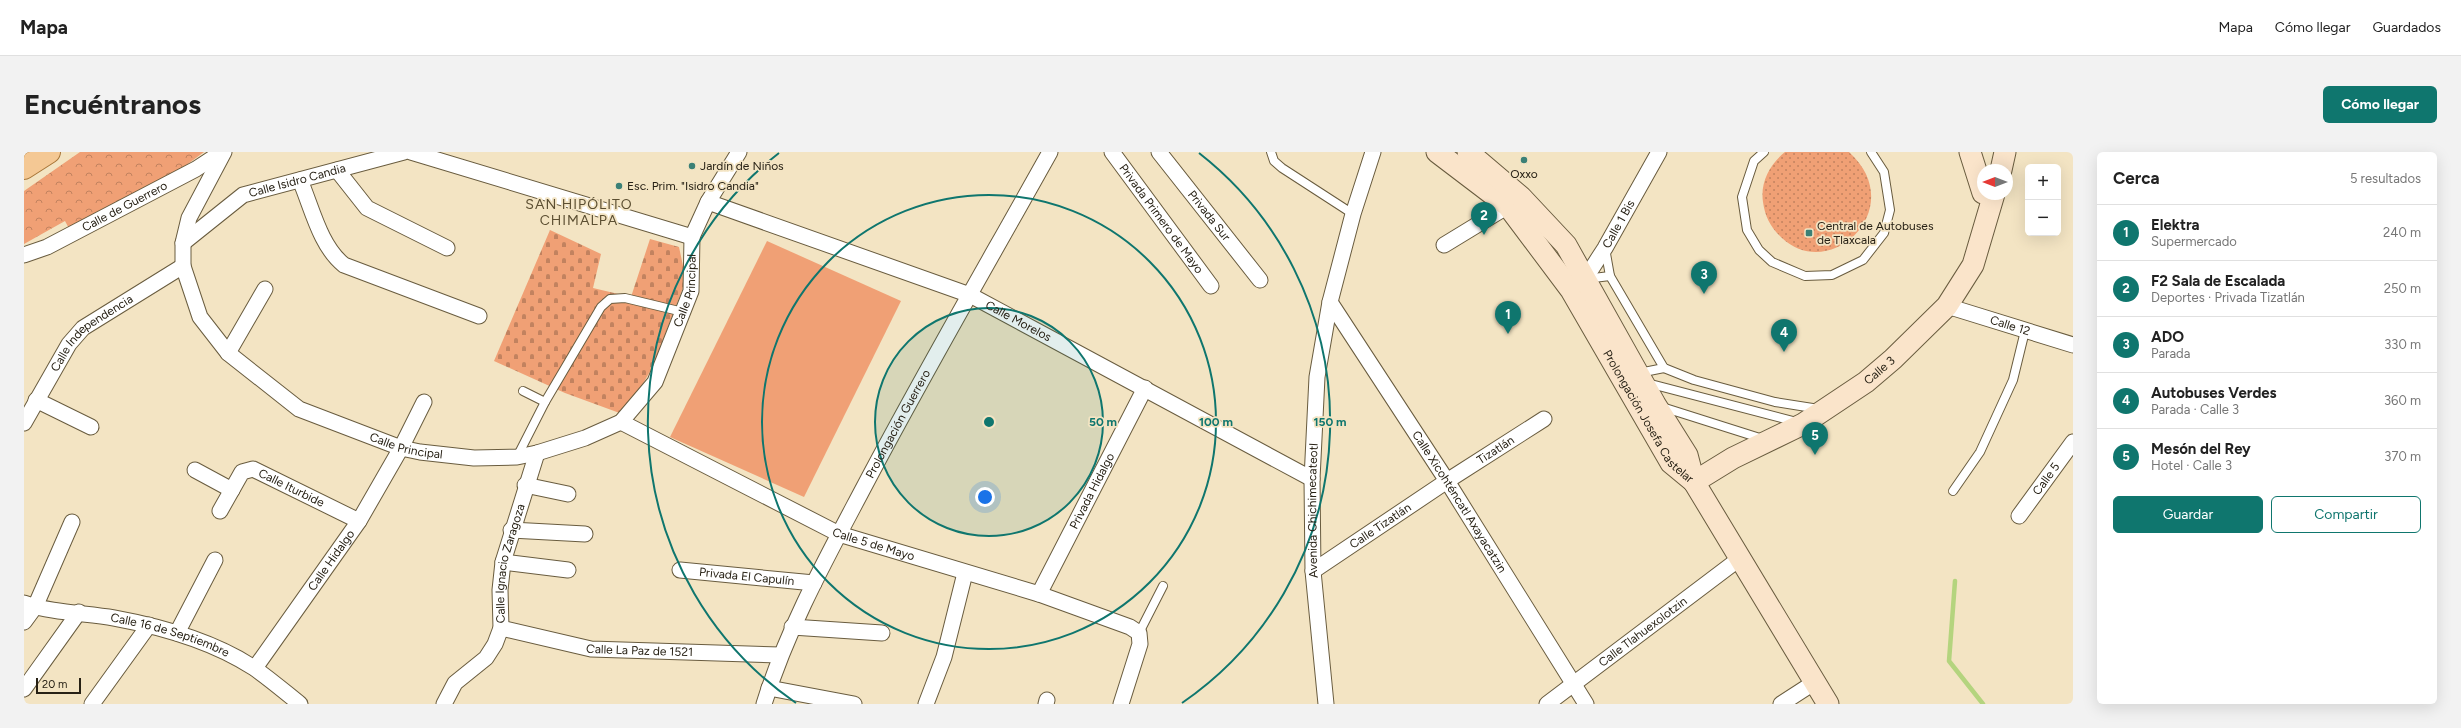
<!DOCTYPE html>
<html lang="es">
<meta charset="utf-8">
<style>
:root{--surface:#fff;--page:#f2f2f2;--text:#222;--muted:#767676;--line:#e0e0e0;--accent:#0f766e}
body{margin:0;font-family:Figtree,sans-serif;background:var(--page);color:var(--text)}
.controls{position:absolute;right:12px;top:12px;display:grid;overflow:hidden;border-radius:6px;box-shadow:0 4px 16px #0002}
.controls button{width:36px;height:36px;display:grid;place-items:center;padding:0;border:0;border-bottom:1px solid var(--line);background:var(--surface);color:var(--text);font:20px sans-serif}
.compass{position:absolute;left:1953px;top:12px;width:36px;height:36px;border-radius:50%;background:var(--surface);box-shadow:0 4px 16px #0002;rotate:270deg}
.scale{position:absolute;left:12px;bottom:10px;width:45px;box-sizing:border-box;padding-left:4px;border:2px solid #272115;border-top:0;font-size:11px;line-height:14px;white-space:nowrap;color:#272115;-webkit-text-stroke:3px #f3e4c3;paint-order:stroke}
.you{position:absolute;left:961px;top:345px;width:14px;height:14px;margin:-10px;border:3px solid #fff;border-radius:50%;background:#1a73e8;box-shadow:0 0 0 6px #1a73e833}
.badge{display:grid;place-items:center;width:26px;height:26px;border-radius:50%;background:var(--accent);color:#fff;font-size:13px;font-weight:700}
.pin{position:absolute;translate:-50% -33px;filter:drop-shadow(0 1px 2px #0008)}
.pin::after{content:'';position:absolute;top:21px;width:14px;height:12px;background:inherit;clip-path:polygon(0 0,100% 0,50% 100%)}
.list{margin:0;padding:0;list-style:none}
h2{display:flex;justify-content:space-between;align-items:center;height:52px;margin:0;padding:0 16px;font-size:17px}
h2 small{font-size:13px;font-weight:400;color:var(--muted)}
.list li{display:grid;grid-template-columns:26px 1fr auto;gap:12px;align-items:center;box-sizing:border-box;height:56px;padding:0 16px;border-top:1px solid var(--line)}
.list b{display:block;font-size:15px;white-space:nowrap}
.list p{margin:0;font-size:13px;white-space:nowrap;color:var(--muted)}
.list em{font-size:13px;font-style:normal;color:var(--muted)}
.actions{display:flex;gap:8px;padding:12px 16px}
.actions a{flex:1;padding:9px 0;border:1px solid var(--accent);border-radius:6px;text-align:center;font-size:14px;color:var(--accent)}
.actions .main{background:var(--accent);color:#fff}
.map{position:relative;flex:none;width:2049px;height:552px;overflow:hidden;border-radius:6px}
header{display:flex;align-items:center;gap:24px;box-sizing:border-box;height:56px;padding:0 20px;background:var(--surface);border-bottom:1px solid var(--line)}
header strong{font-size:19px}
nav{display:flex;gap:22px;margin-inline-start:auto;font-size:14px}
.intro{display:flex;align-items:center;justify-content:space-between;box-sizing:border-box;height:96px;padding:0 24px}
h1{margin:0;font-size:28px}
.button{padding:10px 18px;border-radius:6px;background:var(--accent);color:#fff;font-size:14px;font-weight:700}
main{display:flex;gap:24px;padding:0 24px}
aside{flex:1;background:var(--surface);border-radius:6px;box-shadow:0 4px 16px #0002}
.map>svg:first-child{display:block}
</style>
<header>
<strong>Mapa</strong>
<nav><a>Mapa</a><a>Cómo llegar</a><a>Guardados</a></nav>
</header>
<div class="intro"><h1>Encuéntranos</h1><a class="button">Cómo llegar</a></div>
<main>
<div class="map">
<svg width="2049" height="552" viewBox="0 0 2049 552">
<defs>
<pattern id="forest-crowns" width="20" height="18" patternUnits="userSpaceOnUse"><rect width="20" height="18" fill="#f0a075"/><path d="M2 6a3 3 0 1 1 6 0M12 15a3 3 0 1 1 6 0" fill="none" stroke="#c2825f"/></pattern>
<pattern id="cemetery-stones" width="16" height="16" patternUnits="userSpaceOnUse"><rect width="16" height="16" fill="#f0a075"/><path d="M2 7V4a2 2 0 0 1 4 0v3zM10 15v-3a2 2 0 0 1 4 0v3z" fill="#c2825f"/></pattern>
<pattern id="garden-dots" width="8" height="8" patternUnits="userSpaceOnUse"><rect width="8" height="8" fill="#f0a075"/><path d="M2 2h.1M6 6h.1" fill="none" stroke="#c2825f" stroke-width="1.8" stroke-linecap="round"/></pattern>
</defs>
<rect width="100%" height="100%" fill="#f3e4c3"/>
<!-- grass -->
<path fill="#f0a075" d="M743,89L877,149L780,345L646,285Z"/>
<!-- forest -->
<path fill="url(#forest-crowns)" d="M56,0H180L134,34L49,84L41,69L0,92V39Z"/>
<!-- cemetery -->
<path fill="url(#cemetery-stones)" d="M526,78L577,102L569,136L607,145L626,87L655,95L662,128L628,216L601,263L541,241L470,209Z"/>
<!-- garden -->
<path fill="url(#garden-dots)" d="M1761,0H1825C1886,55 1807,132 1758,86C1747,76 1741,65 1739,50C1736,30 1746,12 1761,0Z"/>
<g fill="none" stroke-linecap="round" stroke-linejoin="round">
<!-- stream -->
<path stroke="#b4d47e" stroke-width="4.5" d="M1931,429L1925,509L1959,552"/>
<defs>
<g id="service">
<path d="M1247,0L1250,9L1258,16L1329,62"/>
<path d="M1740,0L1730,9L1718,45L1723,78L1735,98L1748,110L1781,124L1808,123L1839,108L1860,81L1866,58L1860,20L1847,0"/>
<path d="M1581,96L1586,124L1640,216L1670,228L1751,250L1795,257"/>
<path d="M1561,127L1586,124"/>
<path d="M1615,221L1640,216"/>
<path d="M1623,231L1773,270"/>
<path d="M499,239L521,250"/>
<path d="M1638,255L1739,287"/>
<path d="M493,305L521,250L577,155L586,147L601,146L659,160"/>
<path d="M1929,339L1956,300L1989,228L2001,179"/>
<path d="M1115,481L1139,434"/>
</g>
<g id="minor">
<path id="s1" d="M200,0L165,66L159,91V114L176,165L204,201L275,257L377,296L396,300L450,306L493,305L513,301L561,286L597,270L631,230L667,139L668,85L684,50L715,0"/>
<path d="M387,0L668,85"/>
<path id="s2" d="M1088,0L1187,134"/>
<path id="s3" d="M1135,0L1236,128"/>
<path d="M313,18L343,56L423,96"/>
<path d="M276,28C288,56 296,94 320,113L455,164"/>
<path id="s4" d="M684,50L946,143L1288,327"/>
<path id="s5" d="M159,91L219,43L380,0"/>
<path d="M1420,93L1484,54"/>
<path id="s6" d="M0,103L23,95L172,17L198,0"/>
<path id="s7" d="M1554,132L1561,127L1581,96L1635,0"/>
<path id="s8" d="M1306,150L1423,329L1562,552"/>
<path id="s9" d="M1923,154L2049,193"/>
<path d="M204,201L241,137"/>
<path d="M12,248L67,275"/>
<path id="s10" d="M597,270L815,382L1015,442L1106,475L1115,481L1116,492L1097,552"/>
<path id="s11" d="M0,271L45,192L59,176L159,114"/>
<path d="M171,318L208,338"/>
<path d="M501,333L544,342"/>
<path id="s12" d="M196,359L218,320L229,317L335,369"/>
<path id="s13" d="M1995,364L2049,290"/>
<path d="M487,378L561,382"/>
<path d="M479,410L544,418"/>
<path id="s14" d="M656,418L790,431"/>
<path id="s15" d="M1289,419L1423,329L1520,267"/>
<path id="s16" d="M1015,442L1121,236"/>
<path id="s17" d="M0,451C28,461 61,461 90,466C139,475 189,489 230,516C246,527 261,540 276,552"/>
<path d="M0,470L11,455L48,370"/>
<path d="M768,475L858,481"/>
<path id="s18" d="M477,476L567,497L756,503"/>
<path d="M153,481L191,408"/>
<path id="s19" d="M231,516L335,369L377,296L400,250"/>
<path d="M745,536L830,552"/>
<path d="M0,537L55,460"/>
<path d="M68,552L125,473"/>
<path id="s20" d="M420,552L431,531L462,506L471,492L477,476L476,438L479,410L513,301"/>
<path id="s21" d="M740,552C764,475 803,405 841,333C900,221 964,111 1026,0"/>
<path d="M902,552L920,505L941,421"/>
<path d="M1022,552L1023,548"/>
<path id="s22" d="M1302,552L1289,419L1288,327L1293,225L1306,150L1329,62L1349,0"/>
<path id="s23" d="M1523,552L1715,407"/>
<path d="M1757,552L1791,530"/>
</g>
<g id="secondary">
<path id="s24" d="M1413,0L1484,54L1547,138L1647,311L1670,330"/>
<path d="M1444,0L1497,45L1542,93L1631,252L1663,303L1670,330L1804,552"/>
<path d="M1946,0L1959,41"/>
<path d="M1977,18L1981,0"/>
<path id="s25" d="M1670,330L1709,306L1779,272L1842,230L1869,207L1923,154L1949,113L1970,42"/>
</g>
<path id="primary" d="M0,16L25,0"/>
</defs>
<!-- service casing -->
<use href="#service" stroke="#695c3f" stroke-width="10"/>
<!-- minor casing -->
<use href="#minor" stroke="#695c3f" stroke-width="17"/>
<!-- secondary casing -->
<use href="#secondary" stroke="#695c3f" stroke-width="23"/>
<!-- primary casing -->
<use href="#primary" stroke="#a87639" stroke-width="24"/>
<!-- service -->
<use href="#service" stroke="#fff" stroke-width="8"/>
<!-- minor -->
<use href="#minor" stroke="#fff" stroke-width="15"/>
<!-- secondary -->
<use href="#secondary" stroke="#fae4ca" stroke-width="21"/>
<!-- primary -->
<use href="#primary" stroke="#f4c894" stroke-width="22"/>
</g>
<!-- distance rings -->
<circle cx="965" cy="270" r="114" fill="#0f766e" fill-opacity=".12"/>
<g fill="none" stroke="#0f766e" stroke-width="2">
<circle cx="965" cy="270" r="114"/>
<circle cx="965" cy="270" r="227"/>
<path d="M772 551A341 341 0 0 1 755 1M1175 1A341 341 0 0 1 1158 551"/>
</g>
<!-- markers -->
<g fill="#3b8076" stroke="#f3e4c3" stroke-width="1.5">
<circle cx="1500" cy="8" r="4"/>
<circle cx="668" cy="14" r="4"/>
<circle cx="595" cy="34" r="4"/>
<rect x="1781" y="77" width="8" height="8" rx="2"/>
</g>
<g text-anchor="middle" stroke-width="3.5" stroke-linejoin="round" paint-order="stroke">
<!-- poi labels -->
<g font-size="12" fill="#272115" stroke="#f3e4c3" text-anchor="start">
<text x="676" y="18">Jardín de Niños</text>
<text x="1500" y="26" text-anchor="middle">Oxxo</text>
<text x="603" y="38">Esc. Prim. "Isidro Candia"</text>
<text x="1793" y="78">Central de Autobuses<tspan x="1793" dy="14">de Tlaxcala</tspan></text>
</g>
<!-- street labels -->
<g font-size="12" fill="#272115" stroke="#f3e4c3">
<text dy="4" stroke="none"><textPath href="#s5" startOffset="133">Calle Isidro Candia</textPath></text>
<text dy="4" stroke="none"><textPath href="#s6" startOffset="112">Calle de Guerrero</textPath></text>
<text dy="4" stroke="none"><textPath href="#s3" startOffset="81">Privada Sur</textPath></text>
<text dy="4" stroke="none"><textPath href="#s2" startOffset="83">Privada Primero de Mayo</textPath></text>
<text dy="4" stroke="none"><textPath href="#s7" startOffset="73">Calle 1 Bis</textPath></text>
<text dy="4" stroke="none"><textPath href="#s1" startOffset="799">Calle Principal</textPath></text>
<text dy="4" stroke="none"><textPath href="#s4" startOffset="333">Calle Morelos</textPath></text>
<text dy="4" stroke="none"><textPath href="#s9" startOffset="66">Calle 12</textPath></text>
<text dy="4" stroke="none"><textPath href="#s11" startOffset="115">Calle Independencia</textPath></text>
<text dy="4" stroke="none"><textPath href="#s25" startOffset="217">Calle 3</textPath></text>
<text dy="4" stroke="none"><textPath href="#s24" startOffset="343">Prolongación Josefa Castelar</textPath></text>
<text dy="4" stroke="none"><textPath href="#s21" startOffset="311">Prolongación Guerrero</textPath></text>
<text dy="4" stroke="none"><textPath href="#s1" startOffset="427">Calle Principal</textPath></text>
<text dy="4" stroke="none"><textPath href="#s15" startOffset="219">Tizatlán</textPath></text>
<text dy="4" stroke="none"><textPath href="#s13" startOffset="46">Calle 5</textPath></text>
<text dy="4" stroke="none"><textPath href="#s12" startOffset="99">Calle Iturbide</textPath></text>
<text dy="4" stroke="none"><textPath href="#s16" startOffset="116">Privada Hidalgo</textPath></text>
<text dy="4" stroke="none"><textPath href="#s8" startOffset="238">Calle Xicohténcatl Axayacatzin</textPath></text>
<text dy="4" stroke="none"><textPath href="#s22" startOffset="194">Avenida Chichimecateotl</textPath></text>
<text dy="4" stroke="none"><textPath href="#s15" startOffset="81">Calle Tizatlán</textPath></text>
<text dy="4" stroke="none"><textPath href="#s10" startOffset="281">Calle 5 de Mayo</textPath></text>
<text dy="4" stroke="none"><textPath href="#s19" startOffset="132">Calle Hidalgo</textPath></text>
<text dy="4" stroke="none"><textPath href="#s20" startOffset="163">Calle Ignacio Zaragoza</textPath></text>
<text dy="4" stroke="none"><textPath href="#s14" startOffset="67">Privada El Capulín</textPath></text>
<text dy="4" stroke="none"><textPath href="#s23" startOffset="120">Calle Tlahuexolotzin</textPath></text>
<text dy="4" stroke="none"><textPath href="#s17" startOffset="150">Calle 16 de Septiembre</textPath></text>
<text dy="4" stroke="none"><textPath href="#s18" startOffset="141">Calle La Paz de 1521</textPath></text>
</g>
<!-- quarter labels -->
<g font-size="14" letter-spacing="1" fill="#5c4f32" stroke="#f3e4c3">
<text x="555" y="57">SAN HIPÓLITO<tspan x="555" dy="16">CHIMALPA</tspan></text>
</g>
</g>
<circle cx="965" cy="270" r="6" fill="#0f766e" stroke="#f3e4c3" stroke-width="2"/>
<g font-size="12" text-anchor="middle" font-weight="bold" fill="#0f766e" stroke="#f3e4c3" stroke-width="3.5" stroke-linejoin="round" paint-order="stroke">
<text x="1079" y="274">50 m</text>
<text x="1192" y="274">100 m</text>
<text x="1306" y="274">150 m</text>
</g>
</svg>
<div class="controls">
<button>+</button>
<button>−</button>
</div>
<svg class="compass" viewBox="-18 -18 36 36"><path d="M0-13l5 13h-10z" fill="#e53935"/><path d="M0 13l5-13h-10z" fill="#767676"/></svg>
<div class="scale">20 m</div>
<div class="you"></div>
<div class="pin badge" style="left:1484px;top:182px">1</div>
<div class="pin badge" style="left:1460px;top:83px">2</div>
<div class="pin badge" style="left:1680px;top:142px">3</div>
<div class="pin badge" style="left:1760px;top:200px">4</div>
<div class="pin badge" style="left:1791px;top:303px">5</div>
</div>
<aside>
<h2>Cerca<small>5 resultados</small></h2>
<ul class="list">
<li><span class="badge">1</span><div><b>Elektra</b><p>Supermercado</p></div><em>240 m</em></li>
<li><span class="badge">2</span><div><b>F2 Sala de Escalada</b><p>Deportes · Privada Tizatlán</p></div><em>250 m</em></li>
<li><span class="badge">3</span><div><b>ADO</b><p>Parada</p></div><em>330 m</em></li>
<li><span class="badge">4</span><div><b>Autobuses Verdes</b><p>Parada · Calle 3</p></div><em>360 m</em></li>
<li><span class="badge">5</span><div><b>Mesón del Rey</b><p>Hotel · Calle 3</p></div><em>370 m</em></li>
</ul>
<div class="actions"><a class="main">Guardar</a><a>Compartir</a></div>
</aside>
</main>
